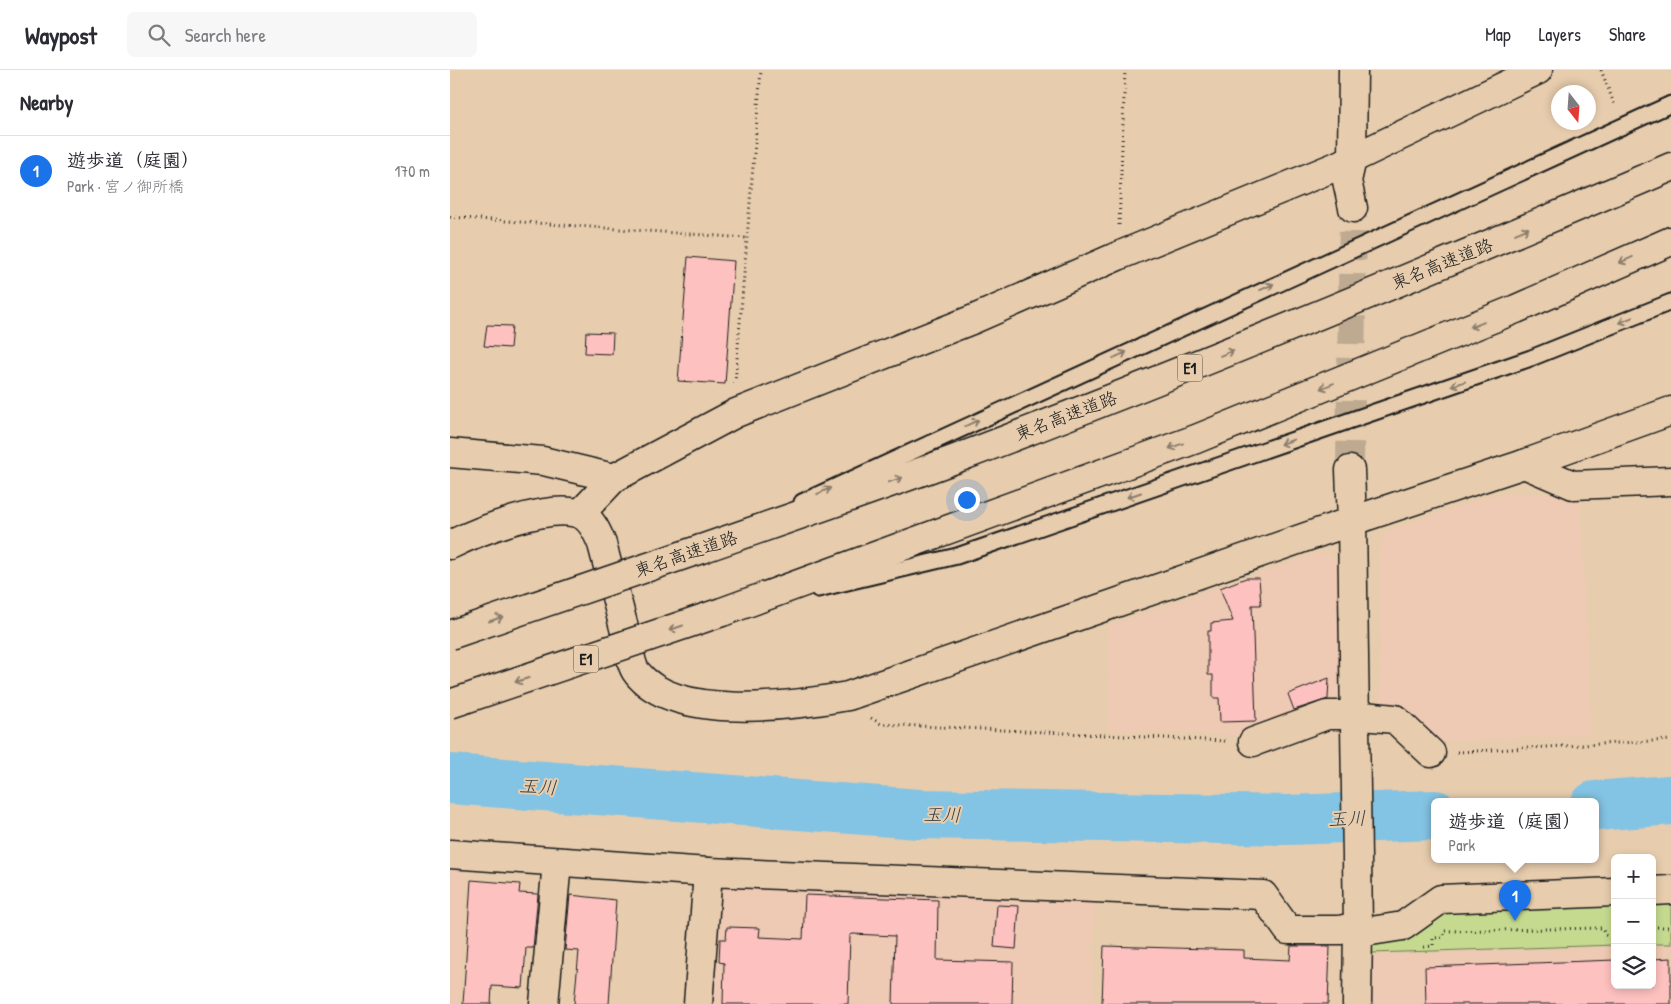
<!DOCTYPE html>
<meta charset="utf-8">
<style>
:root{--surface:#fff;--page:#f7f7f7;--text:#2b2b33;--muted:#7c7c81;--line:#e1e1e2;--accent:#1a73e8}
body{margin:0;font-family:"Patrick Hand","Klee One",sans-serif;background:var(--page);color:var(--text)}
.controls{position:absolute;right:15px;bottom:15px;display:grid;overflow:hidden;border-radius:8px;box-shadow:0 2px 8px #0003}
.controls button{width:45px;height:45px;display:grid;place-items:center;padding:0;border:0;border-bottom:1px solid var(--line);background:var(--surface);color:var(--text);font:25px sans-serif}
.compass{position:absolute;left:1101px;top:15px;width:45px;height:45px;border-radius:50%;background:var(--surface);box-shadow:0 2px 8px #0003;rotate:163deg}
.you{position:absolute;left:516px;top:429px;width:18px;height:18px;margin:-12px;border:4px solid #fff;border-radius:50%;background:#1a73e8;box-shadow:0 0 0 8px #1a73e833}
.badge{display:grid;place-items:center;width:32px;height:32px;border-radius:50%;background:var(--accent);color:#fff;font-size:16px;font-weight:700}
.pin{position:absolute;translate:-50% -41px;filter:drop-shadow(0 1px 2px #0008)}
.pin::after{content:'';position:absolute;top:26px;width:18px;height:15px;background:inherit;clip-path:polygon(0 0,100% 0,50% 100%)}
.popup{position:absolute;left:981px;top:728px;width:168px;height:65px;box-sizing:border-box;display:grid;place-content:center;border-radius:8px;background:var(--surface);filter:drop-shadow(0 1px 4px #0005);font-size:16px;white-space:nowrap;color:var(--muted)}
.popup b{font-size:19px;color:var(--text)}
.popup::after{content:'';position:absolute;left:50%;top:100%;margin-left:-10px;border:10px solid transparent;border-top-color:var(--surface)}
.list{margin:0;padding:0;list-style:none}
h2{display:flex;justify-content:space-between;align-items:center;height:65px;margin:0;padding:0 20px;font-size:21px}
h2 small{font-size:16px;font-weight:400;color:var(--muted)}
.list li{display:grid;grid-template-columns:32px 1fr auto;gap:15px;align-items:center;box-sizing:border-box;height:70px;padding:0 20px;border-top:1px solid var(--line)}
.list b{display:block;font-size:19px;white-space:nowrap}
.list p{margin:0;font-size:16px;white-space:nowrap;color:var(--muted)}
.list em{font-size:16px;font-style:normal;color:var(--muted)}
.icon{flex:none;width:28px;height:28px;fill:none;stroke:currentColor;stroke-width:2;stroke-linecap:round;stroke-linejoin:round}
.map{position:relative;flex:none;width:1221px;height:934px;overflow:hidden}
header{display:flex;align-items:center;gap:30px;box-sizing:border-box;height:70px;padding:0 25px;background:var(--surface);border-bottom:1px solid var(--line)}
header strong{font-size:24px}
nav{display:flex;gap:28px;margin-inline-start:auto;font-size:18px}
.search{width:350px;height:45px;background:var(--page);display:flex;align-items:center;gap:12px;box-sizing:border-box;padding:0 18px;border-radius:8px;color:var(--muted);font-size:19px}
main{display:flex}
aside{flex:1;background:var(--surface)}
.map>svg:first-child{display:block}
</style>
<header>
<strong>Waypost</strong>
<div class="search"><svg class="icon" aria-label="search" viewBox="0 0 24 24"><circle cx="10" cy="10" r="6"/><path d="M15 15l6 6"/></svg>Search here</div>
<nav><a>Map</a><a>Layers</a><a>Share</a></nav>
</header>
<main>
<aside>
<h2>Nearby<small></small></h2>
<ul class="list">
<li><span class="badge">1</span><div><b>遊歩道（庭園）</b><p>Park · 宮ノ御所橋</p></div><em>170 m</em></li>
</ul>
</aside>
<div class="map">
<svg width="1221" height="934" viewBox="0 0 1221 934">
<rect width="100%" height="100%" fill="#e7cdae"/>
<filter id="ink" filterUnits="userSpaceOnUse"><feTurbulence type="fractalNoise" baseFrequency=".02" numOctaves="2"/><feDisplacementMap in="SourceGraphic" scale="10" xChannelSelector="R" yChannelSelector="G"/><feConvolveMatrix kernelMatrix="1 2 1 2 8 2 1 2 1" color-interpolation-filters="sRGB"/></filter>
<g filter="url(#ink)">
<!-- built -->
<g fill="#eec9b3">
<path d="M1130,423L1141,664L982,672L931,640L929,486L935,462L1041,425Z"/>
<path d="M868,483L880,485L888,494L892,505L888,640L801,666L659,660L658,556Z"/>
<path d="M0,793L18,794L8,934H0Z"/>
<path d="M266,816L645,827L642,934H256Z"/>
<path d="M1221,876V934H922L923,885L1165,878V915H1202V877Z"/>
</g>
<!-- green -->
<g fill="#c5da8f" stroke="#707b56">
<rect x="1202" y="833" width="19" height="41"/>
<path d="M1165,834V875L922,883L923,865L983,839Z"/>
</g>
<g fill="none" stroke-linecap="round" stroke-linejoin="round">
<!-- river -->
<g stroke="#83c3e3" stroke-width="50">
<path d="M0,709L469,744L837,750L985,745"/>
<path d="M1145,736L1221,730"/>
</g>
</g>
<!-- building -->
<g fill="#fdc1bf" stroke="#1c1c1c">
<path d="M238,187L284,191L275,314L228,311Z"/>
<path d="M37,255L62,256L60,278L34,276Z"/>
<path d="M136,262L163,263L162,284L135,283Z"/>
<path d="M796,508H809L811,535H802L806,651L770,652L769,628H763V605H758V561H761V553L783,551L770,518Z"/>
<path d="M879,608L878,629L844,640L838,624Z"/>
<path d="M21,810L70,814L69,823L88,824L83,878H76L73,918L42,916L41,934H13Z"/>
<path d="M120,825L166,830L159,934H124L129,881L115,880Z"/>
<path d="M355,825L488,830L487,890L563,892L562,934H443L445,866L403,864L400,865L398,934H273L274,893L269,892L270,869H276L277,857L310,858L309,867L353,869Z"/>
<path d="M547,835L569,836L566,879L544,877Z"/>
<path d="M654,876L794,880V888L840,890L841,876H880L878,934H652Z"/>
<path d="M1221,888V934H976L975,897L1165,890V915H1202V889Z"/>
</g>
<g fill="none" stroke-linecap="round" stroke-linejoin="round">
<!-- street-tunnel -->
<path stroke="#beaa91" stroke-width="28" stroke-dasharray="28 14" stroke-linecap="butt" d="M900,400L903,138"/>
<defs>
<g id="lane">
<path d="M352,432L1221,34"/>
<path d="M368,519L507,486L1081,288L1221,232"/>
</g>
<g id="street">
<path d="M903,138L897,111L902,89L903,0"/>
<path d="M0,383L93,391L164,408"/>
<path d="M1074,394L1123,415L1221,411"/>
<path d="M900,400L902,451"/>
<path d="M130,444L164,408L286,343L524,249L668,186L887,96L1088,0"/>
<path d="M803,672L877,645H903L945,649L981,683"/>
<path d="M0,784L258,802"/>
<path d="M1202,821L1221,820"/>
<path d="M94,934L107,792"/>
<path d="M248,934L258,802L813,825L838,860H890L908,856L921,861L953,856L991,829L1165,822"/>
</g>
<g id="secondary">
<path d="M902,451L908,856L907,934"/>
<path d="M0,475C28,461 99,433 130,444C142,449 148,464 152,474C161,508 170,541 178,574C180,582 181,596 187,603C226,652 343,636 398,626L902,451L1074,394L1221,341"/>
</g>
<g id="highway">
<path d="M251,479C337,449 423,420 508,388C748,297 985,198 1221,97"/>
<path d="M272,542L746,369L1066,239L1221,171"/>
</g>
</defs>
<!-- lane casing -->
<use href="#lane" stroke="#1c1c1c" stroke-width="19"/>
<!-- street casing -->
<use href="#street" stroke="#1c1c1c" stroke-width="31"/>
<!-- secondary casing -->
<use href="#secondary" stroke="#1c1c1c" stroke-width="31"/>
<!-- highway casing -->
<use href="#highway" stroke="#1c1c1c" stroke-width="31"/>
<!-- path -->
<g stroke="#1c1c1c" stroke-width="3" stroke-dasharray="1 4" stroke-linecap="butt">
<path d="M1151,0L1165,36"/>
<path d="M0,147L296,168"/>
<path d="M669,155L675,0"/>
<path d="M285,313L311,0"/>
<path d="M421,648L431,654L775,671"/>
<path d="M1007,682L1221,670"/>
<path d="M1202,857H1221"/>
<path d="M974,877L983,876V868L994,867V861L1152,858L1155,865L1165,869"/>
</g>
<!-- lane -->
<use href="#lane" stroke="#e7cdae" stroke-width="15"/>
<!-- street -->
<use href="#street" stroke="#e7cdae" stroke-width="28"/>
<!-- secondary -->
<use href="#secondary" stroke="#e7cdae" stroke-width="28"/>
<!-- highway -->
<use href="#highway" stroke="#e7cdae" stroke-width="28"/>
<defs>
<g id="highway-bridge">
<path d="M0,565L251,479"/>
<path d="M0,634L272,542"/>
</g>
</defs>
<!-- highway-bridge casing -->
<use href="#highway-bridge" stroke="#1c1c1c" stroke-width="31" stroke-linecap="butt"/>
<!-- highway-bridge -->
<use href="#highway-bridge" stroke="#e7cdae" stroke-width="28"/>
</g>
<!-- one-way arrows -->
<defs><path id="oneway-shaft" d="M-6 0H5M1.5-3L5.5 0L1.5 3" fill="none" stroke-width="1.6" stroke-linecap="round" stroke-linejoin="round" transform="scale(1.25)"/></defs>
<g stroke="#8c7d6c">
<use href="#oneway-shaft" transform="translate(1072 161) rotate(-23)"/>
<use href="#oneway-shaft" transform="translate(1176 190) rotate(156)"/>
<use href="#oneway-shaft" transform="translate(817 217) rotate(-25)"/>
<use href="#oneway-shaft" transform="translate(1176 250) rotate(158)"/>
<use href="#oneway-shaft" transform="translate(1027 255) rotate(158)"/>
<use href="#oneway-shaft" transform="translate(777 283) rotate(-22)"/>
<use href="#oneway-shaft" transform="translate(670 285) rotate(-25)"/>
<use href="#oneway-shaft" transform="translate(1008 314) rotate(161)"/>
<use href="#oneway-shaft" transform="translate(877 316) rotate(158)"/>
<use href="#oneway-shaft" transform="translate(522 353) rotate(-24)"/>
<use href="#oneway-shaft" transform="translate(837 372) rotate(161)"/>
<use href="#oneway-shaft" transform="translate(726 376) rotate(160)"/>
<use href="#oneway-shaft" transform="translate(445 410) rotate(-20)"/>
<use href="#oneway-shaft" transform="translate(374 421) rotate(-25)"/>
<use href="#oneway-shaft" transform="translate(684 425) rotate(161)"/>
<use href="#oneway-shaft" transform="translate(46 549) rotate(-19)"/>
<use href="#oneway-shaft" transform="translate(226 558) rotate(161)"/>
<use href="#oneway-shaft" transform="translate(72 610) rotate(162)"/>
</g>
</g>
<g text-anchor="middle" stroke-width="4" stroke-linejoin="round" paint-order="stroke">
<!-- shield labels -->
<g fill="#e7cdae" stroke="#595148" stroke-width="1">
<rect x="727.5" y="284.5" width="25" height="27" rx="4"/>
<rect x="123.5" y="575.5" width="25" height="27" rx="4"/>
</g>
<g font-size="16" font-weight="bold" fill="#1c1c1c">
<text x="740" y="304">E1</text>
<text x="136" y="595">E1</text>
</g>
<!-- street labels -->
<g font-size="18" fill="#1c1c1c" stroke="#e7cdae">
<text transform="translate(992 194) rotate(-22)" y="6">東名高速道路</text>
<text transform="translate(616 346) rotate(-21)" y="6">東名高速道路</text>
<text transform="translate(236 484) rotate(-19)" y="6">東名高速道路</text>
</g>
<!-- water labels -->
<g font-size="19" font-style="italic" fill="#313d44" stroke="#e7cdae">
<text transform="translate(88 716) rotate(4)" y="7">玉川</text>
<text transform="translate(492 744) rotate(1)" y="7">玉川</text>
<text transform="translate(897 748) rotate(-2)" y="7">玉川</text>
</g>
</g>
</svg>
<div class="controls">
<button>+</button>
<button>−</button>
<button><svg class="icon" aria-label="layers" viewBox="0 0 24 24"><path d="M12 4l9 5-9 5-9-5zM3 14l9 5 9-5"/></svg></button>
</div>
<svg class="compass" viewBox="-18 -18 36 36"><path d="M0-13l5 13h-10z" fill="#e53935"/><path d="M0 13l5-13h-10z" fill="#7c7c81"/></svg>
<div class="you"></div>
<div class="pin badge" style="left:1065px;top:851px">1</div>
<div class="popup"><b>遊歩道（庭園）</b>Park</div>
</div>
</main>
